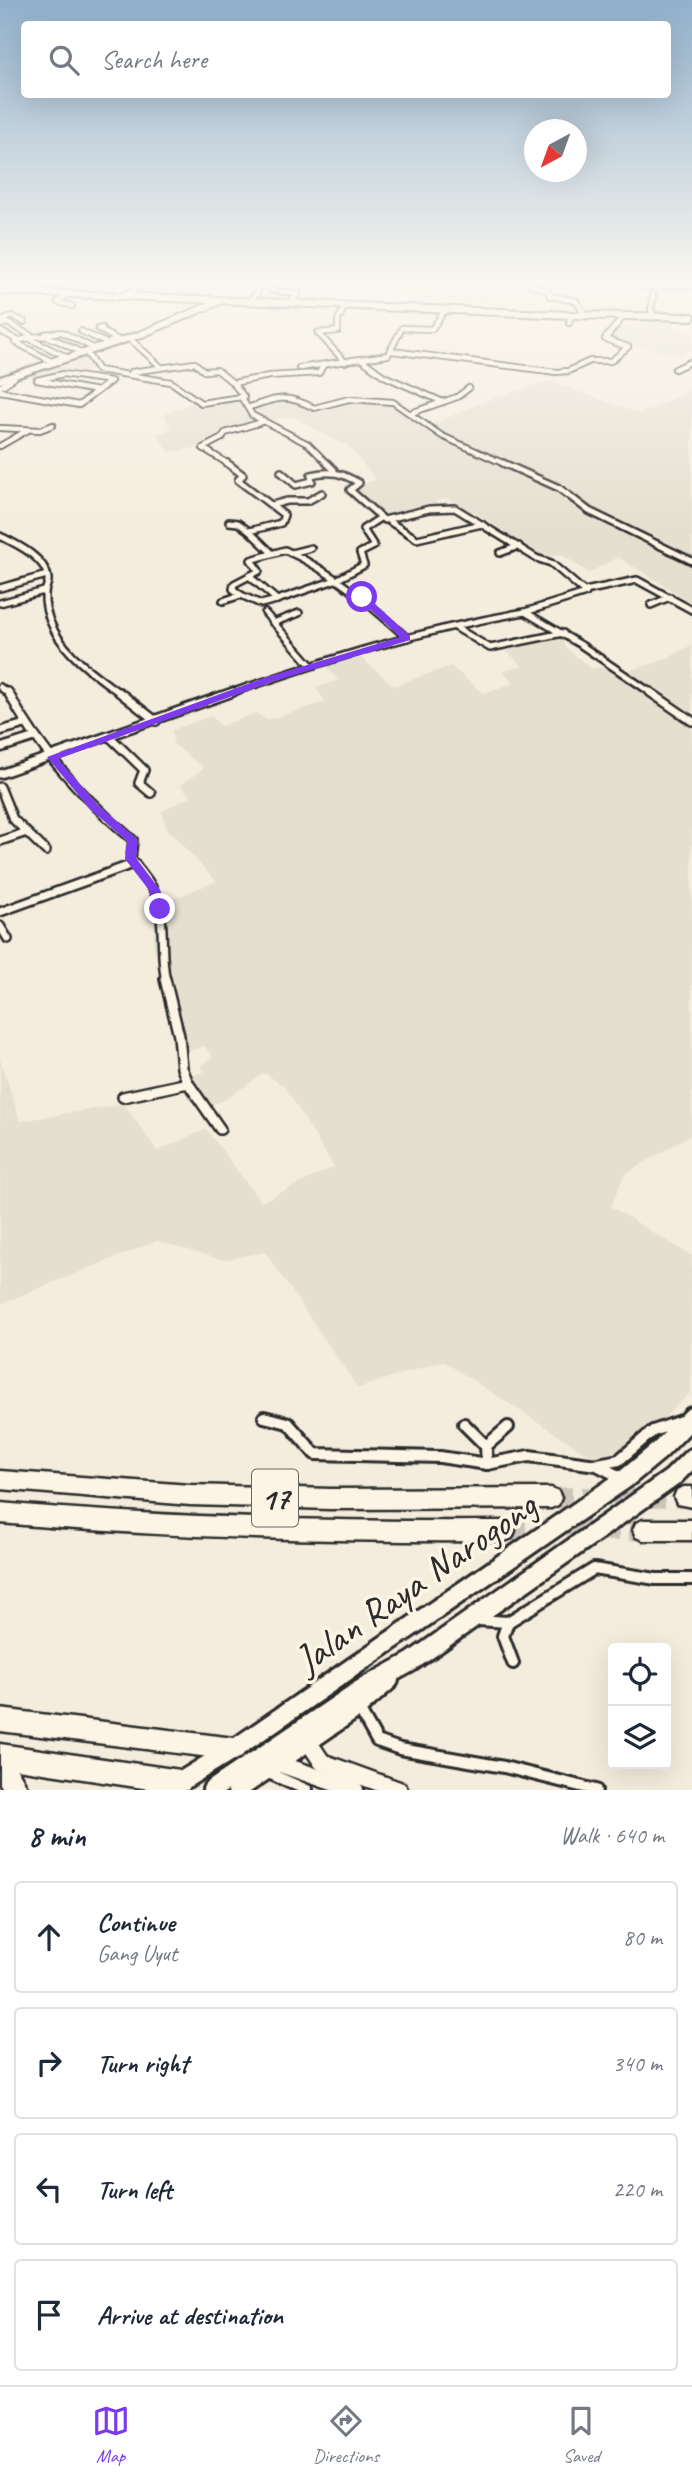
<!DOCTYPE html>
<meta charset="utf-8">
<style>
:root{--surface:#fff;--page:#f2f2f3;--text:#1f2937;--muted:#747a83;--line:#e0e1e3;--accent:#7c3aed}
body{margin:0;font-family:Caveat,sans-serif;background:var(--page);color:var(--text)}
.controls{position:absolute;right:21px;bottom:21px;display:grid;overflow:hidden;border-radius:7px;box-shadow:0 7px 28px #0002}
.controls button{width:63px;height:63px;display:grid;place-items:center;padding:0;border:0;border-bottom:2px solid var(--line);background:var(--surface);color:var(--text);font:35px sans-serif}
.compass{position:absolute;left:524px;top:119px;width:63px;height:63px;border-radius:50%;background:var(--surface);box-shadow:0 7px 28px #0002;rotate:221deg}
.stop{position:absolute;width:21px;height:21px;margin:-16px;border:5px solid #7c3aed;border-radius:50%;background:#fff}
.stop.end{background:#7c3aed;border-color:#fff;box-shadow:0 2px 7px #0008}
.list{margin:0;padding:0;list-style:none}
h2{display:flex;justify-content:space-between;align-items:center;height:91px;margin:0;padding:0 28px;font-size:30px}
h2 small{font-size:23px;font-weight:400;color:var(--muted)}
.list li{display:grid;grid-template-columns:46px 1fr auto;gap:21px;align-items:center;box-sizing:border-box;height:112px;margin:0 14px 14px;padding:0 14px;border:2px solid var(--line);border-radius:7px}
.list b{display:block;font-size:26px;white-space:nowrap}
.list p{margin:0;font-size:23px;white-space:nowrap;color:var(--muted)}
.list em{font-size:23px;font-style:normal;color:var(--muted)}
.icon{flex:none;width:38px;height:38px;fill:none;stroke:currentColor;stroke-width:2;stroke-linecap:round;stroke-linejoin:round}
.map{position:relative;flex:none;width:692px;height:1790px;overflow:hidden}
.search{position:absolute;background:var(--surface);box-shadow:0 7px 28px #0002;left:21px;right:21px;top:21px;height:77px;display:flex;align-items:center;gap:18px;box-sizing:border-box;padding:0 24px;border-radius:7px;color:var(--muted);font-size:26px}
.sheet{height:595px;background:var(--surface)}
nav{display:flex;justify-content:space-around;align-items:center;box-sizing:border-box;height:98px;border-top:2px solid var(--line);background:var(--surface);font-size:19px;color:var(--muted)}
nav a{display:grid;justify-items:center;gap:4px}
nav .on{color:var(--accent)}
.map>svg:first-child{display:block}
</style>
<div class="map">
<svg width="692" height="1790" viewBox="0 0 692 1790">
<rect width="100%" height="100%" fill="#f4edde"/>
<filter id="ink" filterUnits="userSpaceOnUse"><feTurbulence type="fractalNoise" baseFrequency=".0143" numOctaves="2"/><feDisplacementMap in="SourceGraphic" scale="14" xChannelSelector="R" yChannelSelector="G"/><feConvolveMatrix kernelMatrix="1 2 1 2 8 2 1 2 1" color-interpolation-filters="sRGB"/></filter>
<g filter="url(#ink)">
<!-- built -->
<g fill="#e5dfd0">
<path d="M350,281H488L492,300L484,301L444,296V292L373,290L350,284Z"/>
<path d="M674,318L673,329L692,333V349L679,356L607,338L617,325L648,330L650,319Z"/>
<path d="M86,353L96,370L34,378L18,374Z"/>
<path d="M549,381L641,414L692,389V603L618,557L589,573L561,554L544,559L483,517L446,498L387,518L354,487L376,480L347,444L338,442L293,416L265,422L258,419L218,432L202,447L169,452L157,434L171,429L164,414L197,401L206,406L239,398L249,404L280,394L297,397L316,406L352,398H395L428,426L488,400Z"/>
<path d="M556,635L563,638L565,647L592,669L603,666L614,675L664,660L692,645V1134L624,1175L611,1207L692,1256L691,1392L612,1470L443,1361L358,1388L265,1252L222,1260L157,1241L0,1304V1059L20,1121L124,1104L157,1151L206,1129L261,1202L334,1167L284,1086L264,1073L226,1099L206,1107L183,1078L204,1072L200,1066L213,1057L204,1046L185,1053L172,1020L153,943L157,905L216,881L166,828L162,811L191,796L180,785L204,768L173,744L172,730L211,716L221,726L256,713L266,720L326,702L315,688L338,680L323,663L356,653L394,686L451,666L483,693L514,683L503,671L523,666L504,649Z"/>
</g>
<!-- green -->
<path fill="#d6d1c4" stroke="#807e78" stroke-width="2" d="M593,281H691L692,289L650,291Z"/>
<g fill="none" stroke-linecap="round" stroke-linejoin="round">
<!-- stream -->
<path stroke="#7a7771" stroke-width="2" d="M0,283L5,281"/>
<!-- highway-tunnel -->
<g stroke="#ccc6ba" stroke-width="21" stroke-dasharray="21 10" stroke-linecap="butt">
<path d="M551,1498L684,1497"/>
<path d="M505,1531L643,1530"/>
</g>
<defs>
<g id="street-far4">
<path d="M535,281L531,285L548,290L550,296L576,301L586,316"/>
<path d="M271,290L298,294L289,304"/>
<path d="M70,292L58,302L72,306"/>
<path d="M123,295L152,281"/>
<path d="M653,295L651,310L654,317"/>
<path d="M248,302L258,292"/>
<path d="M6,323L2,321L12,316L24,322"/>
<path d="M569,323L571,315"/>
<path d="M0,325L7,323L32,336"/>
<path d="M102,328L98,329L118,340L110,342"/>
<path d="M0,331L19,341"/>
<path d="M81,331L106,343"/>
<path d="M318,333L338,331V320L345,306"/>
<path d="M318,333L345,362"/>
<path d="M45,334L62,332L93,348L99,346"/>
<path d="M28,338L65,356L51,361L15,342C48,330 52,338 82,353"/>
<path d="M129,338L161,367"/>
<path d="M392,351L556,372L568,371L590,361H611L628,347L605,339L623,317"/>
<path d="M86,352L98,370L171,382L201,403L241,397L252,415L308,444L329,465"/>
<path d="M361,359L384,376L443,402"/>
<path d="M299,368L388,355L402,328L432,329L445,310"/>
<path d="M675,369L692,361"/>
<path d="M131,372L195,363L204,371L217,370L233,383L244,397"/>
<path d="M233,383L269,376L319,373L323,366"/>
<path d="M0,387L14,378"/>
<path d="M0,391L79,405L111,381L63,374L37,380L97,391"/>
<path d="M250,407C278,397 287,394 314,408L349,399L393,402L442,436L507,465"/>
<path d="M411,413L457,397L469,388"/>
<path d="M0,428L40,430L53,425"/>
<path d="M0,446L28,430"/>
<path d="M230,465L203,448L222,438L225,433L262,422"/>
</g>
<g id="street-far3">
<path d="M227,463L243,475L238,480L284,515L281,523L249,531L272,553"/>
<path d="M327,463L334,470"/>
<path d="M503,463L559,488L589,511L692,561"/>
<path d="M281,472L296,485L312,481L311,475C331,470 342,473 359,483L350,490L384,520L429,509L455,508L536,558L551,563L586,593L525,612"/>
<path d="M272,505L287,501H308L322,493"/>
<path d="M387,520L417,539L482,524"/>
<path d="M229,522L238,523L249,531"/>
<path d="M0,536C16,544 45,557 48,578C49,583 45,588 45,594C44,606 49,620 54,630C68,657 98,677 121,694"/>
<path d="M291,553L311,548"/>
<path d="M500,553L519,546"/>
<path d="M249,576L277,600L338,579L364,565L360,553L374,546L363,529L380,518"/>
<path d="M0,588L47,575"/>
<path d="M585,591L637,580L692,610"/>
<path d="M241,595L261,604L277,600"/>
<path d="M223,601L241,595L233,589L234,584L259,571L251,560L285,550C332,571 369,604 407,638"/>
<path d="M0,603L44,591"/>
<path d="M651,605L670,597"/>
<path d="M265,613L311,665"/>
<path d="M273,623L299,613"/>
<path d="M455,627L490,648L563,633"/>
<path d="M0,687L9,694"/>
<path d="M228,694C325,660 424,629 525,612L581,645L653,694"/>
</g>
<g id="street-far2">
<path d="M8,692C39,751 83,798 133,840L131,859C139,869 149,880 154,891C167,918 159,952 166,981"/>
<path d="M119,692L156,721"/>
<path d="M650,692L692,721"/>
<path d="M0,731L25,724"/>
<path d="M110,737L144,770L139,783L151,793"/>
<path d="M0,748L35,737"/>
<path d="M0,774L233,692"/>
<path d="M0,787L13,819L46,851"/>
<path d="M0,841L24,833"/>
<path d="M0,912L133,864"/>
<path d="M0,926L8,939"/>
</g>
<g id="street-far1">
<path d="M165,979L179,1036L182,1068L188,1083L220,1129"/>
<path d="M123,1097L188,1083"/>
</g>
<g id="street">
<path d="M264,1417L288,1423L315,1454L440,1457L487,1464L529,1456L597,1465L624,1479"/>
<path d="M464,1424L486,1446L487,1464"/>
<path d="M486,1446L508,1427"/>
<path d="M598,1464L619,1460L653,1431L681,1421"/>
<path d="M478,1620L508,1622L594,1569L656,1579H692"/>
<path d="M508,1622L503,1636L513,1663"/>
<path d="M358,1707L377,1741L400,1749L504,1767L596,1790"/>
<path d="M266,1772L307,1790"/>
</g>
<g id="secondary-far1">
<path d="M0,291L571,315L692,317"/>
<path d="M0,380L142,334L218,302"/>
</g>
<g id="secondary">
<path d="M308,1741L322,1762L399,1790"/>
<path d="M277,1763L355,1790"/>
</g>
<g id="primary">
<path d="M167,1790L240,1745L625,1479L660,1450L692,1417"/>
<path d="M212,1790L360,1690L411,1662L672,1478L692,1458"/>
<path d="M237,1790L358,1707L389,1680"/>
</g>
<g id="highway">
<path d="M0,1471L190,1485L330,1489L551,1488L558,1491L561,1498L558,1505L551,1508L330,1509L190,1505L0,1489Z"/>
<path d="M684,1487H692V1507L677,1504L674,1497L677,1490Z"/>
<path d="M0,1503C168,1518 336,1522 505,1521L512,1524L515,1531L512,1538L505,1541C336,1542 168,1538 0,1523Z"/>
<path d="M643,1520H692V1540H643L636,1537L633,1530L636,1523Z"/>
<path d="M0,1709L234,1738L242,1741L245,1749L242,1757L234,1760L0,1731Z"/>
<path d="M0,1744L180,1770L188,1774L192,1782L188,1790H156L17,1769L29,1790H4L0,1784Z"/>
</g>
</defs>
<!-- street-far4 casing -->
<use href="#street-far4" stroke="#2b2b2b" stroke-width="8"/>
<!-- street-far3 casing -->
<use href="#street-far3" stroke="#2b2b2b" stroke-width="10"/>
<!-- street-far2 casing -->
<use href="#street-far2" stroke="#2b2b2b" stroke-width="12"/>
<!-- street-far1 casing -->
<use href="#street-far1" stroke="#2b2b2b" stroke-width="14"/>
<!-- street casing -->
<use href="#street" stroke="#2b2b2b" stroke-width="16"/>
<!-- secondary-far1 casing -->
<use href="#secondary-far1" stroke="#2b2b2b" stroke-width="10"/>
<!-- secondary casing -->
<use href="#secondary" stroke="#2b2b2b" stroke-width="21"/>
<!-- primary casing -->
<use href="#primary" stroke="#2b2b2b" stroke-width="24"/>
<!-- highway casing -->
<use href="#highway" stroke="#2b2b2b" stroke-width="5"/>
<!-- street-far4 -->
<use href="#street-far4" stroke="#fcf5e5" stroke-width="4.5"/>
<!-- street-far3 -->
<use href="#street-far3" stroke="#fcf5e5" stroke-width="5"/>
<!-- street-far2 -->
<use href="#street-far2" stroke="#fcf5e5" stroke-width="7"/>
<!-- street-far1 -->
<use href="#street-far1" stroke="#fcf5e5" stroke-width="9"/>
<!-- street -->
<use href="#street" stroke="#fcf5e5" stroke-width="10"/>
<!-- secondary-far1 -->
<use href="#secondary-far1" stroke="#fcf5e5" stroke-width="6"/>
<!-- secondary -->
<use href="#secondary" stroke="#fcf5e5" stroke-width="16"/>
<!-- primary -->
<use href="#primary" stroke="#fcf5e5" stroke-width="18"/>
<!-- highway -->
<use href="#highway" fill="#fcf5e5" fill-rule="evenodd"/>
</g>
</g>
<!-- sky -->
<linearGradient id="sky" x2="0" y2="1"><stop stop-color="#91b0cb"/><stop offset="0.53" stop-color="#faf7f0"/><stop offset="1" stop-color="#faf7f0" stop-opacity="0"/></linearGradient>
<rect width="692" height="532" fill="url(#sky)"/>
<!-- route -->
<path fill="#7c3aed" d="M359,595H365L410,636V640L271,682L58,759L98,805L138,840L136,858L160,890L165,909L164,912H156L149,890L125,859L127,841L90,809L47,757L264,678L400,637L359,599Z"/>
<g text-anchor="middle" stroke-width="7" stroke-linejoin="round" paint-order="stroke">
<!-- shield labels -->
<rect fill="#fcf5e5" stroke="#6a6863" stroke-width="2" x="252" y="1469.5" width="46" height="57" rx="5"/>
<g font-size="32" font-weight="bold" fill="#2b2b2b">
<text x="275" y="1509">17</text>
</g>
<!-- near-street labels -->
<g font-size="40" fill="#2b2b2b" stroke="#fcf5e5">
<text transform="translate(415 1582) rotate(-35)" y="14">Jalan Raya Narogong</text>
</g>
</g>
</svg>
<div class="controls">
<button><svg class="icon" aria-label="locate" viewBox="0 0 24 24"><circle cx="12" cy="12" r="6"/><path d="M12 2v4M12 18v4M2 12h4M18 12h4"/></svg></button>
<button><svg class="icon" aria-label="layers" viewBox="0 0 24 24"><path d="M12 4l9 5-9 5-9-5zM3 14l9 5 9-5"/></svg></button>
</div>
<svg class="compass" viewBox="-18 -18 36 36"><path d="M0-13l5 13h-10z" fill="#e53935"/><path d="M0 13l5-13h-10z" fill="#747a83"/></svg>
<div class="stop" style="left:362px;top:597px"></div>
<div class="stop end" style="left:160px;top:909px"></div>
<div class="search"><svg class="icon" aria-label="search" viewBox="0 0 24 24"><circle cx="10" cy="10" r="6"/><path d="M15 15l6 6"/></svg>Search here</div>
</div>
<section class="sheet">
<h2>8 min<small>Walk · 640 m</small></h2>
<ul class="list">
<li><svg class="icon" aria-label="ahead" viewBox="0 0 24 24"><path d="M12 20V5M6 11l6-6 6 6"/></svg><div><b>Continue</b><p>Gang Uyut</p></div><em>80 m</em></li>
<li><svg class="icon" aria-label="right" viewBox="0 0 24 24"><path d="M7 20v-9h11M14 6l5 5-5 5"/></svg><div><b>Turn right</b></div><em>340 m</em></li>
<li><svg class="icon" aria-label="left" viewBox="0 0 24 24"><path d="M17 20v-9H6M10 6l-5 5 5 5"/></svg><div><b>Turn left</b></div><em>220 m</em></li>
<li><svg class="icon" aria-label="arrive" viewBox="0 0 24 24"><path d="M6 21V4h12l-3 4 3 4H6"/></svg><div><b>Arrive at destination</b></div></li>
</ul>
</section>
<nav>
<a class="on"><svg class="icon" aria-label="map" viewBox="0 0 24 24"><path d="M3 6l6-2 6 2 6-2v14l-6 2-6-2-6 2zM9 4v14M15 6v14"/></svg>Map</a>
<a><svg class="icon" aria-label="directions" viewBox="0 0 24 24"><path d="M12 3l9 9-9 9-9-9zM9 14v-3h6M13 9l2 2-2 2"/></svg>Directions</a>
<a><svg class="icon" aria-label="saved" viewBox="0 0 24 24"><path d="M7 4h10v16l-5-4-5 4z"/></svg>Saved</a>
</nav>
